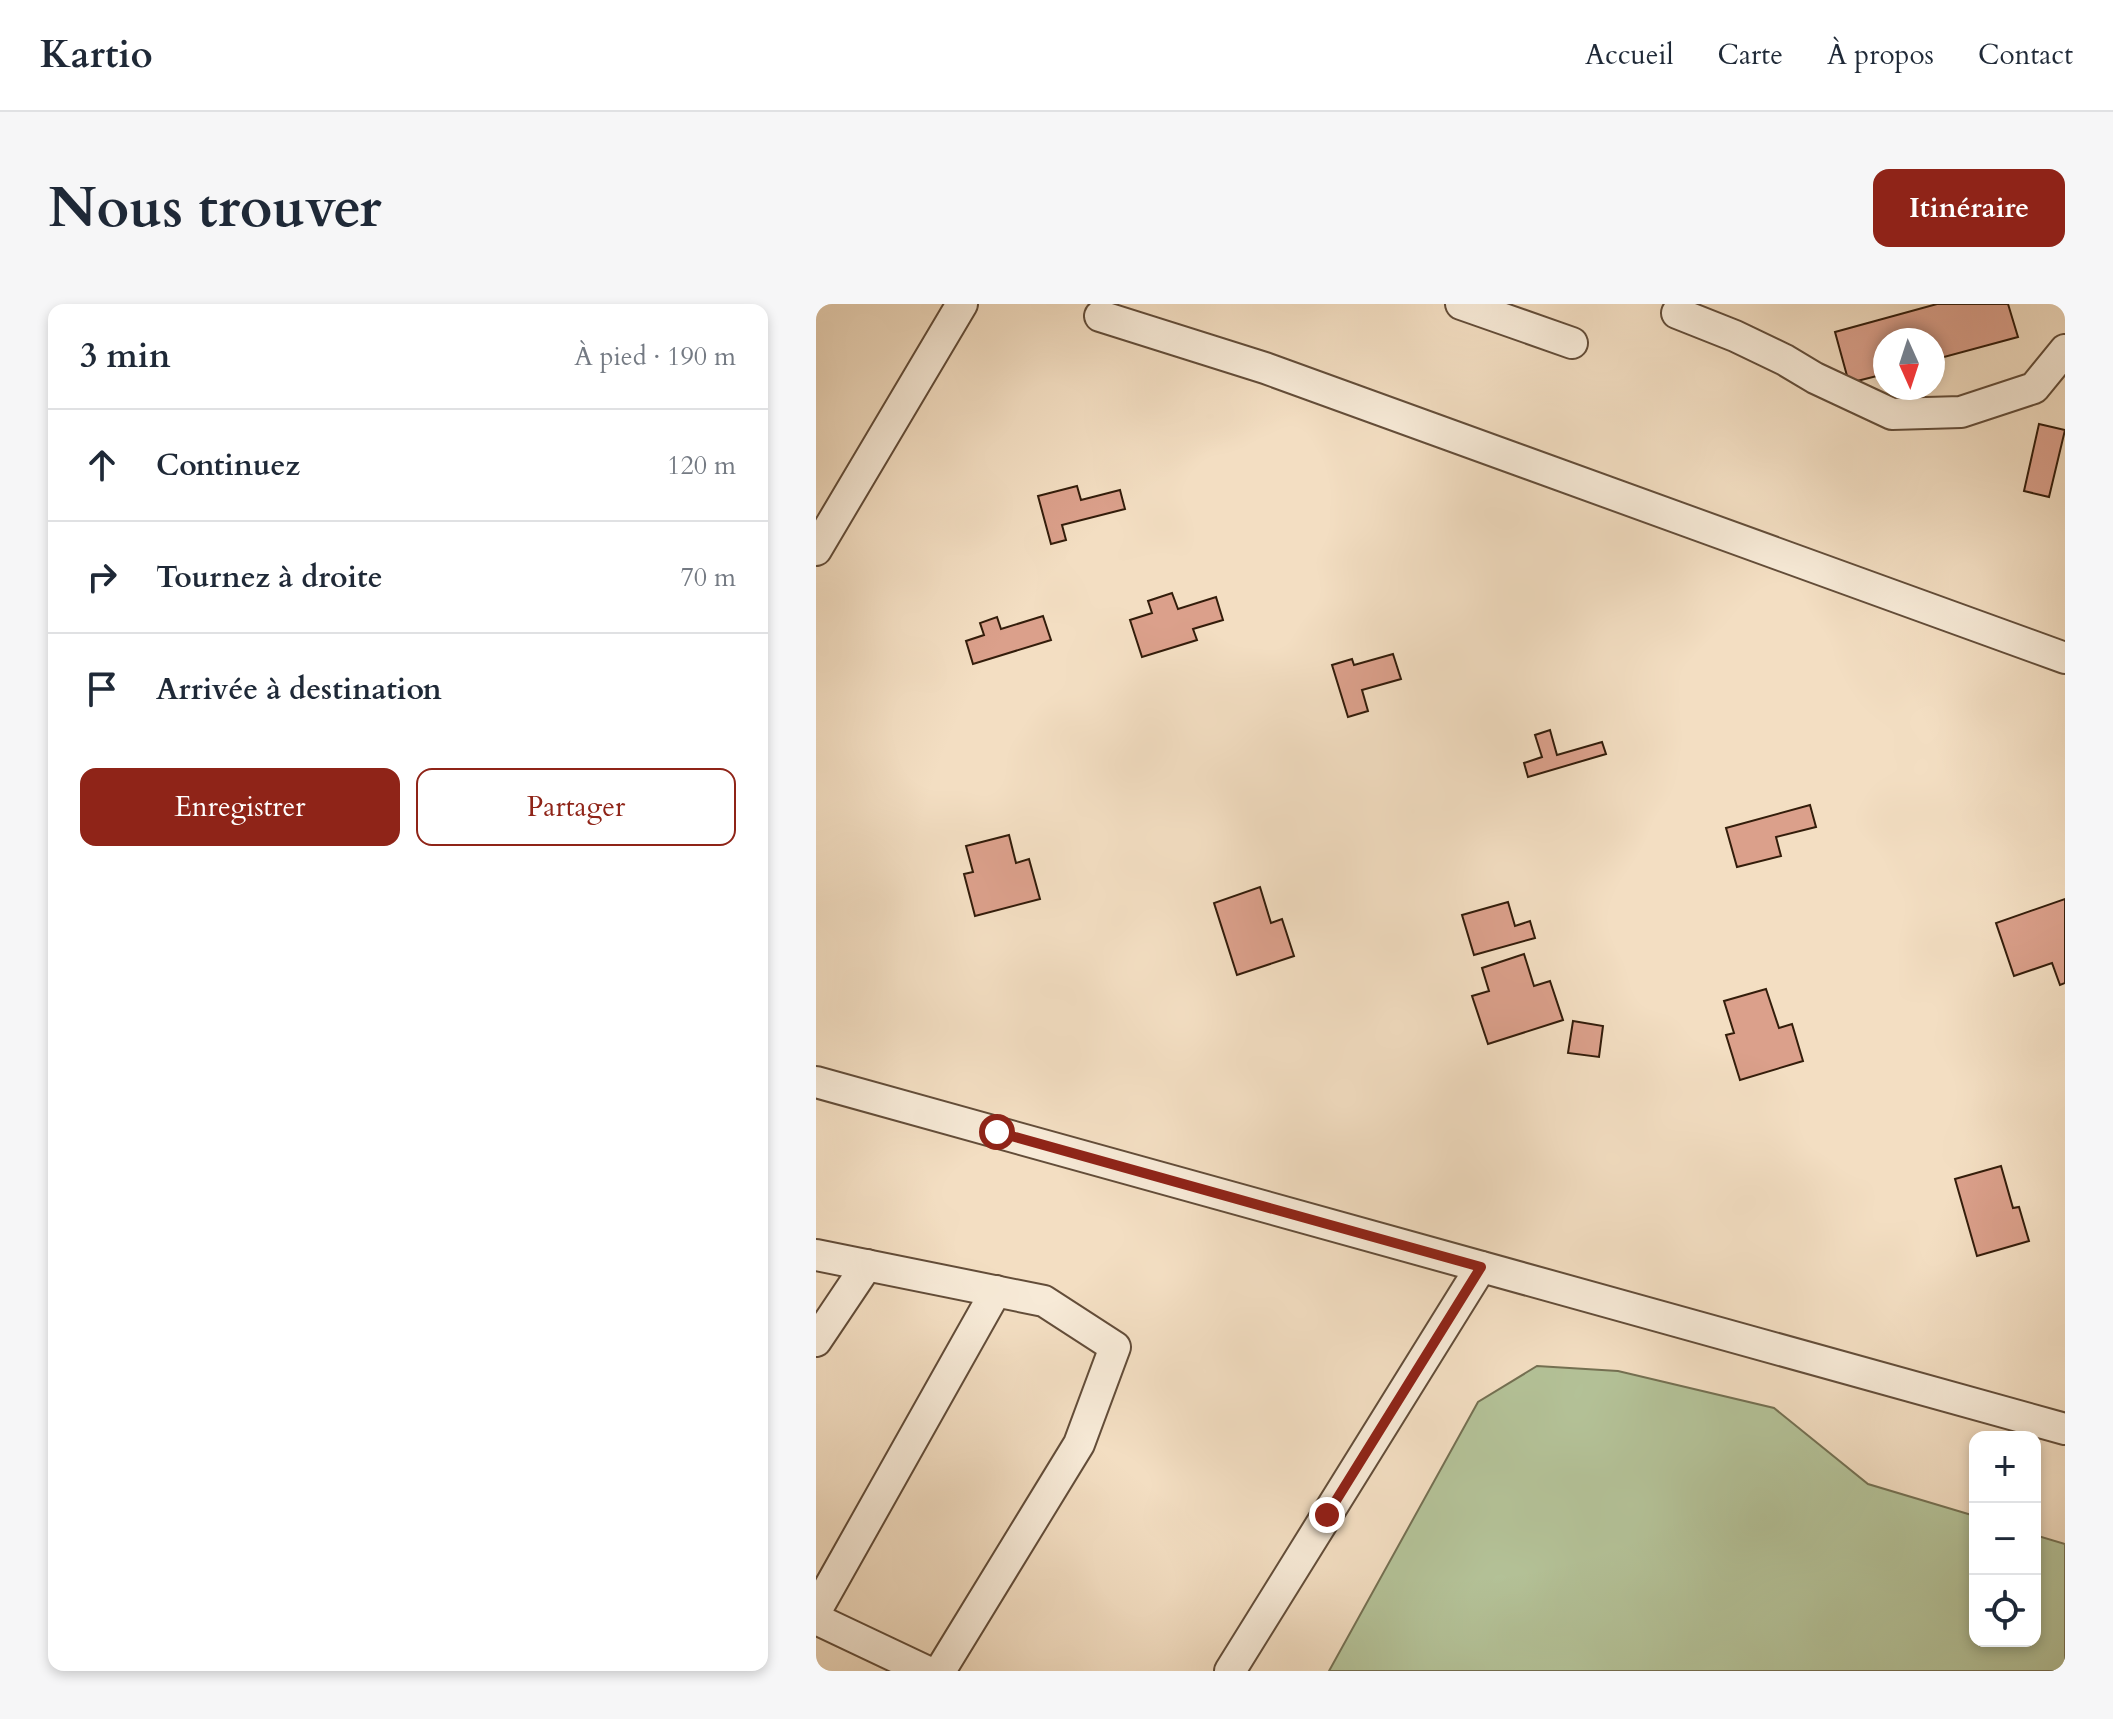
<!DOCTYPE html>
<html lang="fr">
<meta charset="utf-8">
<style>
:root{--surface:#fff;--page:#f6f6f7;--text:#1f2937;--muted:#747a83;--line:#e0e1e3;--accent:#8f2418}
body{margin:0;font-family:Cardo,serif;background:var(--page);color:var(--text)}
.controls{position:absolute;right:24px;bottom:24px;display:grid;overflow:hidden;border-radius:16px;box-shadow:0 4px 12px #0003}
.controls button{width:72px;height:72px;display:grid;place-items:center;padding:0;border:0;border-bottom:2px solid var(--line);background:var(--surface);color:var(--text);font:40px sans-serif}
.compass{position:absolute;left:1057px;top:24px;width:72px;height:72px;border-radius:50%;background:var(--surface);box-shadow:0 4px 12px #0003;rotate:177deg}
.stop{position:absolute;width:24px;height:24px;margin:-18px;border:6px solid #8f2418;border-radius:50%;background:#fff}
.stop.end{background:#8f2418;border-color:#fff;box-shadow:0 2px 8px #0008}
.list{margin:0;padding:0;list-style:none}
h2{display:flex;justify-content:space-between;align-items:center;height:104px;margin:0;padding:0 32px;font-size:34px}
h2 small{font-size:26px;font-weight:400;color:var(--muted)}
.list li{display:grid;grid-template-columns:52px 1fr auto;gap:24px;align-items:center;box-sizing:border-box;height:112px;padding:0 32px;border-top:2px solid var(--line)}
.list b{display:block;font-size:30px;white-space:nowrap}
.list em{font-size:26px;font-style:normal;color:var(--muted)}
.actions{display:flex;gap:16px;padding:24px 32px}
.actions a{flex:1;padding:18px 0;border:2px solid var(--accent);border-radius:16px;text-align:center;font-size:28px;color:var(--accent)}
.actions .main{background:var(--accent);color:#fff}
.icon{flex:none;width:44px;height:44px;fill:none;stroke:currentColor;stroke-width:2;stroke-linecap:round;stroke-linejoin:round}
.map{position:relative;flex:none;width:1249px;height:1367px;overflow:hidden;border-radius:16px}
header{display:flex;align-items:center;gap:48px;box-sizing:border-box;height:112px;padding:0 40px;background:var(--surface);border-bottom:2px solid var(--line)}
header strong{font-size:38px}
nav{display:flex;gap:44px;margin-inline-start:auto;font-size:28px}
.intro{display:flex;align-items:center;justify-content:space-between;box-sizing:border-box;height:192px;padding:0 48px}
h1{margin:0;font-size:56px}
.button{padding:20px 36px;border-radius:16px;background:var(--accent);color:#fff;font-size:28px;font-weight:700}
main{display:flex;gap:48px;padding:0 48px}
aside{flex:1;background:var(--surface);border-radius:16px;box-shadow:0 4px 12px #0003}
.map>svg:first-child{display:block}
</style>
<header>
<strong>Kartio</strong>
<nav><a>Accueil</a><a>Carte</a><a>À propos</a><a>Contact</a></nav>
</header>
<div class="intro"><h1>Nous trouver</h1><a class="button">Itinéraire</a></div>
<main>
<aside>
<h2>3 min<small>À pied · 190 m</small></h2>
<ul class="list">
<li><svg class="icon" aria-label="ahead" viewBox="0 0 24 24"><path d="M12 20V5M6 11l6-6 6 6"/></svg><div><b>Continuez</b></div><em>120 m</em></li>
<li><svg class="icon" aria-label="right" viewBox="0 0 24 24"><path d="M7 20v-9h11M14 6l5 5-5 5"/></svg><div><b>Tournez à droite</b></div><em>70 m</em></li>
<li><svg class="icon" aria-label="arrive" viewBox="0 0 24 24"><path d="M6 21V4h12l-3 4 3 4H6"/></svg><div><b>Arrivée à destination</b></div></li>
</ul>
<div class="actions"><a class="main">Enregistrer</a><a>Partager</a></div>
</aside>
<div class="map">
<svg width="1249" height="1367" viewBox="0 0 1249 1367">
<rect width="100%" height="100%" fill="#f3dec2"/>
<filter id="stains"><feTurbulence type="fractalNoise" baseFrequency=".0025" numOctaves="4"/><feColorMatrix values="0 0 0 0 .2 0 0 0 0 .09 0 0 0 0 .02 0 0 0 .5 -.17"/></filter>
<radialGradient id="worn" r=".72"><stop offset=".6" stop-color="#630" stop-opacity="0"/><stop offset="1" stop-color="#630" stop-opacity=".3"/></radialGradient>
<!-- green -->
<path fill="#b4c298" stroke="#747052" stroke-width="2" d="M721,1062L802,1067L958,1104L1052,1180L1159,1212V1337H1219V1231L1249,1240V1367H513L662,1098Z"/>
<!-- building -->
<g fill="#dba08b" stroke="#331d0b" stroke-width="2">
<path d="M1121,0H1192L1202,33L1117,56V36H1069V70L1033,79L1019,28Z"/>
<path d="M1223,120L1249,126L1233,193L1208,187Z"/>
<path d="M261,182L265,196L304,186L309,205L246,221L250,236L235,240L222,192Z"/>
<path d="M356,289L362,305L400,293L407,316L377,325L381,336L326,353L314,316L336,309L332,297Z"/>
<path d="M227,312L235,336L157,360L150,337L168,331L164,319L181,313L185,325Z"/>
<path d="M577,350L585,375L546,386L552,407L532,413L516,361L536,355L538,361Z"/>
<path d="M734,426L741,451L786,438L790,450L712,473L708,459L726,453L719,431Z"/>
<path d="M994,501L1000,523L960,533L965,552L921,563L910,524Z"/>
<path d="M193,531L200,559L213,555L224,595L159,612L148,570L157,568L150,542Z"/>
<path d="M444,583L455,619L466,615L478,652L421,671L398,599Z"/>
<path d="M1249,595V679L1244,681L1236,659L1198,672L1180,619Z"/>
<path d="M692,598L699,622L714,617L719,634L658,651L646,611Z"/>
<path d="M708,650L718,682L734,677L747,716L672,740L656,692L673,687L666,664Z"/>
<path d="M950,685L963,724L976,720L987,757L924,776L910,731L918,729L908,697Z"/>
<path d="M757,717L787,722L783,753L752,749Z"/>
<path d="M1185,862L1197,904L1203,903L1213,937L1161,952L1139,875Z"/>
</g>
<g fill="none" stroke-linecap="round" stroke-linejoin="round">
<defs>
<g id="minor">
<path d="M645,0L756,39"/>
<path d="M861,9L919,32L969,56L999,74L1076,110L1145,108L1218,84L1249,46"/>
<path d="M284,12L449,64L1249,354"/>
<path d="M0,246L146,0"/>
<path d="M0,778L1249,1125"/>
<path d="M0,951L228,997L299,1043L263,1140L124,1367"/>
<path d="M0,1037L51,961"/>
<path d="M0,1307L180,987"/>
<path d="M0,1315L110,1367"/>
<path d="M414,1367L665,963"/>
</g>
</defs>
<!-- minor casing -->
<use href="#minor" stroke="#634d39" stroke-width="34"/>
<!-- minor -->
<use href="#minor" stroke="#f7ead7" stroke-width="30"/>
</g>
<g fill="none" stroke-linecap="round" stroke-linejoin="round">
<!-- route -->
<path stroke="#8f2418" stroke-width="10" d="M181,828L665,963L511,1211"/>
</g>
<rect width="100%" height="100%" filter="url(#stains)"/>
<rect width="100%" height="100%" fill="url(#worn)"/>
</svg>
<div class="controls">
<button>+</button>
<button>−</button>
<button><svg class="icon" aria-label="locate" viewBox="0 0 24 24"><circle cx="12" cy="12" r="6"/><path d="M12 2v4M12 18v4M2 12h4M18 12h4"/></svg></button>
</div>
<svg class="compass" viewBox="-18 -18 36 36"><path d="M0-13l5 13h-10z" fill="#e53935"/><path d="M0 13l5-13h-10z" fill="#747a83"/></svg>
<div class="stop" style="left:181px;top:828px"></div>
<div class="stop end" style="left:511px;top:1211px"></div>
</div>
</main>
